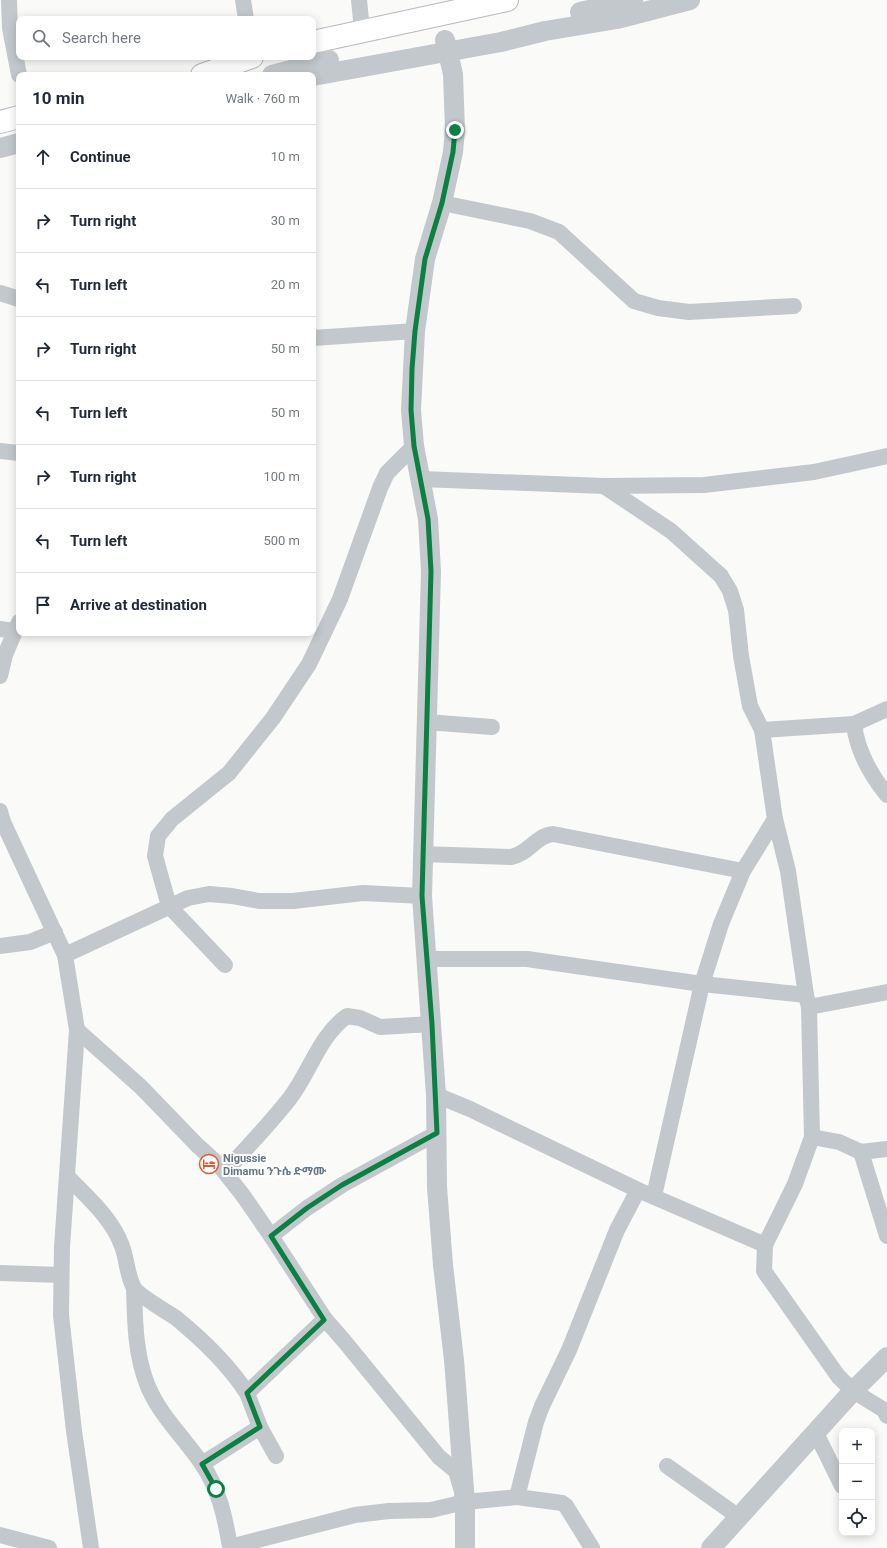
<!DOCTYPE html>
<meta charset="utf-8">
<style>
:root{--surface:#fff;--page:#f2f2f3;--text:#1f2937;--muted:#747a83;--line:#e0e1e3}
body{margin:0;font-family:Roboto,"Noto Sans Ethiopic",sans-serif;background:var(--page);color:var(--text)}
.controls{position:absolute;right:12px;bottom:12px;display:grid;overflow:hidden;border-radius:8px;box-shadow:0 2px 10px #0003}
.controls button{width:36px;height:36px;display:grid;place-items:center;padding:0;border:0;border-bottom:1px solid var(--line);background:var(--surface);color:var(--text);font:20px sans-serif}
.stop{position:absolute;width:12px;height:12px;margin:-9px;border:3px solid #0b8043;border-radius:50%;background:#fff}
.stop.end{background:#0b8043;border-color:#fff;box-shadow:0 1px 4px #0008}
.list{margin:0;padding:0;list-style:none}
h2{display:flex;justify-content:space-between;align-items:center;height:52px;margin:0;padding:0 16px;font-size:17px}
h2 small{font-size:13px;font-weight:400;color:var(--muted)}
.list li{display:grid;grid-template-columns:26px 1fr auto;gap:12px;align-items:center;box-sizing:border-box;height:64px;padding:0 16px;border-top:1px solid var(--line)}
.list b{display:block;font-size:15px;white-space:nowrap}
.list em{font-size:13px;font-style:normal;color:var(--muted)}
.icon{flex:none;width:22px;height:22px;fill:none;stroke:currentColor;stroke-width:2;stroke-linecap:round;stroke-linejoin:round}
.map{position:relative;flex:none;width:887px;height:1548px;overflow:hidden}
.search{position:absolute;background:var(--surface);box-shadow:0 2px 10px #0003;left:16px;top:16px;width:300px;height:44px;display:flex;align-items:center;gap:10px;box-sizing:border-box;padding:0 14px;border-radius:8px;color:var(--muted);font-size:15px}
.panel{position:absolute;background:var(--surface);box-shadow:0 2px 10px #0003;left:16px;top:72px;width:300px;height:564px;border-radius:8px}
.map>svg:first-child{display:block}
</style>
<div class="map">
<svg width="887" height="1548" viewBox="0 0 887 1548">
<rect width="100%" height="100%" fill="#fafaf8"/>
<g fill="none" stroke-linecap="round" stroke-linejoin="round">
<defs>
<g id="primary">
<path d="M313,42L507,0"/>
<path d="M202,75L252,57"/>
<path d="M0,122L19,117"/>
</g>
</defs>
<!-- primary casing -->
<use href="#primary" stroke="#b5babe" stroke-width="24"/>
<!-- minor -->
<g stroke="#c3c8cc" stroke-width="16">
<path d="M9,0L10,28L19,75"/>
<path d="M243,0L246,19"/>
<path d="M359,0L362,30"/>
<path d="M442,203L530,221L559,232L634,301L658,308L689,312L794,306"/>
<path d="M0,293L19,299"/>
<path d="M313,338L415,331"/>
<path d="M0,451L19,453"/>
<path d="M421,479L604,486L671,531L721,576L730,591L736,610L741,656L750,706L762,730L854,724C857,751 870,774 887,795"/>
<path d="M604,486L704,485L814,472L887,456"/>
<path d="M0,629L15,631"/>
<path d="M0,676L5,655L19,622"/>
<path d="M426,722L492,727"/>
<path d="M854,724L887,709"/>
<path d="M762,730L775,819L788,871L806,995L809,1007L812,1137L795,1184L765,1245L764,1271L838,1376L853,1391L884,1410L887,1416"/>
<path d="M0,811L3,822L65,955L77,1030L62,1247L61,1315L74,1431L91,1548"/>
<path d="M422,854L511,857C529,854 535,836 553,834L743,871"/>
<path d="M0,946L30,942L55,932"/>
<path d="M65,955L188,898L209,894L232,896L259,901H293L363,893L422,896"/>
<path d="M427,959H527L702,984L806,995"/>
<path d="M225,965L169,906L155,856L158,836L172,819L229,773L273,718L309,664L340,599L380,488L387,473L414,446"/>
<path d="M809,1007L887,992"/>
<path d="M77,1030L141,1087L197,1145L219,1165L242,1194L271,1236L325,1319L345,1342L439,1457L456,1471L465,1502L517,1497L536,1422L542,1406L569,1350L617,1230L638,1190"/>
<path d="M436,1095L470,1109L638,1190L765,1245"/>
<path d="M812,1137L839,1142L861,1152L887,1149"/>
<path d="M861,1152L887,1236"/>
<path d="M225,1172C246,1148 270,1124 290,1098C310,1072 319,1036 347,1016L360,1018L380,1027L432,1024"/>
<path d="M68,1177C88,1198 112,1218 122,1246C127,1259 127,1276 134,1288C138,1295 167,1312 176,1318C203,1340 228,1364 247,1393"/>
<path d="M654,1196L702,984L721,924L743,871L775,819"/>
<path d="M271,1236L307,1208L342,1185L437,1133"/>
<path d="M0,1273L61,1275"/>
<path d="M134,1289C135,1321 135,1353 147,1384C159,1415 184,1437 202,1464C219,1489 225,1517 230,1547L355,1515L389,1511L431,1510L465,1502"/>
<path d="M260,1427L247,1393L325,1319"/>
<path d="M816,1433L842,1486"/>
<path d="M202,1464L260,1427L276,1456"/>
<path d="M667,1466L739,1517"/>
<path d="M517,1497L562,1503L566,1506L592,1548"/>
<path d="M0,1535L49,1548"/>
</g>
<!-- tertiary -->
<g stroke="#c3c8cc" stroke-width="20">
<path d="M580,12L633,0"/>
<path d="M445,40L453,74L455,130L453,152L442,203L425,259L415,331L411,410L414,446L428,519L431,571L422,896L436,1095L437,1187L443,1265L454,1360L465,1502V1548"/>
<path d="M272,75L329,60"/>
<path d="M313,76L501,42L545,31L617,19L690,0"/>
<path d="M0,148L19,143"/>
<path d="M711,1548L853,1391L887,1357"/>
</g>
<!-- primary -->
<use href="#primary" stroke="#fff" stroke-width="22"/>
</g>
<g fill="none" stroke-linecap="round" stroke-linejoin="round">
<!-- route -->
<path stroke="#0b8043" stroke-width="5" d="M216,1489L202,1464L260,1427L247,1393L324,1320L271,1236L307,1208L342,1185L437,1133L432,1024L422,896L431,571L428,519L414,446L411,410L412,369L415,331L425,259L442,203L453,152L455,130"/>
</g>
<!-- icons -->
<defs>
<symbol id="hotel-ring" viewBox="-11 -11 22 22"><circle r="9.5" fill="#fff" stroke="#e4572e" stroke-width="1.5"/><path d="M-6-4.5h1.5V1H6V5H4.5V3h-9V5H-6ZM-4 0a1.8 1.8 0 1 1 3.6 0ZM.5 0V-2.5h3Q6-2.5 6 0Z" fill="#e4572e"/></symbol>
</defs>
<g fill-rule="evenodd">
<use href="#hotel-ring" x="198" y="1153" width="22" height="22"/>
</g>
<g text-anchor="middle" stroke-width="4" stroke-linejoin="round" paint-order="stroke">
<!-- poi labels -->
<g font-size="11" font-weight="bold" fill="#657683" stroke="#fff" text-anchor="start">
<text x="223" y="1162">Nigussie<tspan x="223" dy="13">Dimamu ንጉሴ ድማሙ</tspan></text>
</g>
</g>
</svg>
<div class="controls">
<button>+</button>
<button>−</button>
<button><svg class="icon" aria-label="locate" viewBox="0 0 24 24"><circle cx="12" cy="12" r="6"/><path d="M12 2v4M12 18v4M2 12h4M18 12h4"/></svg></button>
</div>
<div class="stop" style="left:216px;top:1489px"></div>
<div class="stop end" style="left:455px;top:130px"></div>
<div class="search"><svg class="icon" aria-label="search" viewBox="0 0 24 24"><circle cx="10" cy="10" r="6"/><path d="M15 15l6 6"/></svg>Search here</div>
<section class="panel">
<h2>10 min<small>Walk · 760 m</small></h2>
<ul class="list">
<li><svg class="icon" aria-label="ahead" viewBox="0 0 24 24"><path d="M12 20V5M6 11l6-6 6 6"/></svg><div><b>Continue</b></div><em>10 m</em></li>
<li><svg class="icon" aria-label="right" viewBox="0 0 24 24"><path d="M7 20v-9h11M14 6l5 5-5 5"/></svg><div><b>Turn right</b></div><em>30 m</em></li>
<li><svg class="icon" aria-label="left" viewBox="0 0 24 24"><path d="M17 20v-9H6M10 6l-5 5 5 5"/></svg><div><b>Turn left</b></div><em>20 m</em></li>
<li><svg class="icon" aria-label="right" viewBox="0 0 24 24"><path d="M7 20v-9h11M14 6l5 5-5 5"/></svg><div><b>Turn right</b></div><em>50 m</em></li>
<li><svg class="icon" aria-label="left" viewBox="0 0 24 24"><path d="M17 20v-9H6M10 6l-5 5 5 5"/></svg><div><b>Turn left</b></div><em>50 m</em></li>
<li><svg class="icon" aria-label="right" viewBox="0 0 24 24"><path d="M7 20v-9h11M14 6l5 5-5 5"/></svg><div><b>Turn right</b></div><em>100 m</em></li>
<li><svg class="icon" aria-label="left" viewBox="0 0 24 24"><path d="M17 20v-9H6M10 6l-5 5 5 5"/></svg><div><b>Turn left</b></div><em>500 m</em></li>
<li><svg class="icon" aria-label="arrive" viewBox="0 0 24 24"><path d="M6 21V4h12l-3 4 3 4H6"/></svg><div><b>Arrive at destination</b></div></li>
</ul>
</section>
</div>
